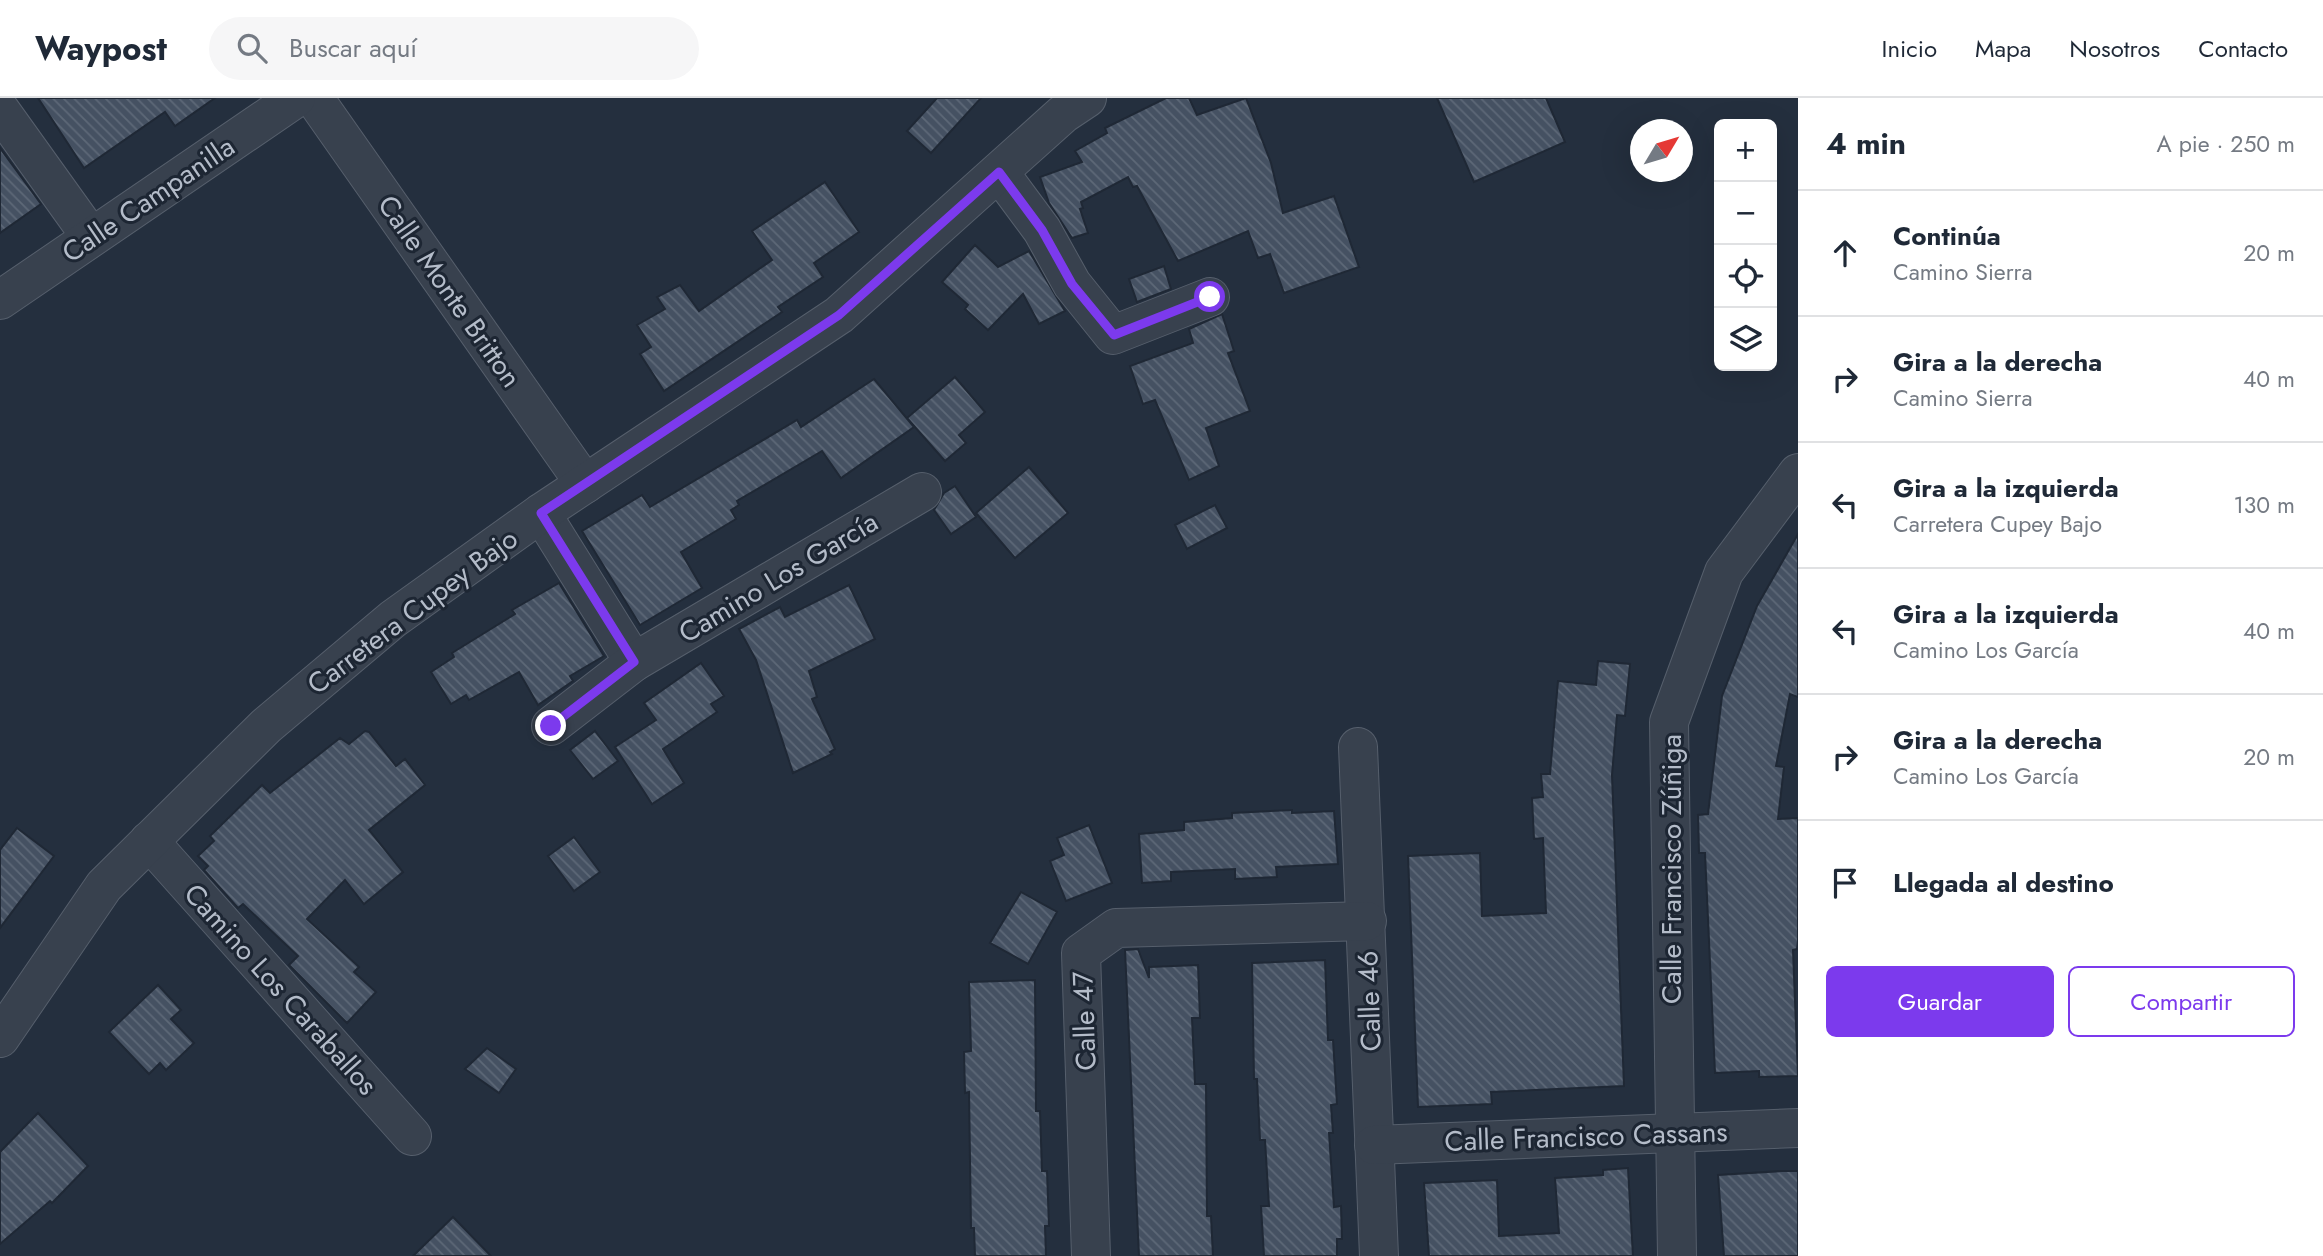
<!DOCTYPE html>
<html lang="es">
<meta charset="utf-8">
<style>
:root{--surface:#fff;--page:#f6f6f7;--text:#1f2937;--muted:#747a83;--line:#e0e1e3;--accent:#7c3aed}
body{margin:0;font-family:Jost,sans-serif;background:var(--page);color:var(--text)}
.controls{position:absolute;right:21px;top:21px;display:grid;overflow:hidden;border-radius:10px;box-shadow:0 7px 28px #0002}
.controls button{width:63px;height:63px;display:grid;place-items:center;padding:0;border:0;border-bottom:2px solid var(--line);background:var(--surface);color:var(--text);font:35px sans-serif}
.compass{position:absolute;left:1630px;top:21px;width:63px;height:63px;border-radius:50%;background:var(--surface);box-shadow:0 7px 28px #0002;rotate:52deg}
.stop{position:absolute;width:21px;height:21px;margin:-16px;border:5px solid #7c3aed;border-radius:50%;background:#fff}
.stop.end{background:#7c3aed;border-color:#fff;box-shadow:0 2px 7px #0008}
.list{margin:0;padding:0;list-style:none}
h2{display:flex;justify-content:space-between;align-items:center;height:91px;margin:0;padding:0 28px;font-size:30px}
h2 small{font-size:23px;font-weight:400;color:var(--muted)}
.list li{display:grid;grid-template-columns:46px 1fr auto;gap:21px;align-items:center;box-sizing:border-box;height:126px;padding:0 28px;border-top:2px solid var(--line)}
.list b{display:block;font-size:26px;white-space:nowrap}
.list p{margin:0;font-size:23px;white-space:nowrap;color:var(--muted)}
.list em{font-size:23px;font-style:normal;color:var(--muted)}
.actions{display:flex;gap:14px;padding:21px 28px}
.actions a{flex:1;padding:16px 0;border:2px solid var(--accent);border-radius:10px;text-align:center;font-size:24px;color:var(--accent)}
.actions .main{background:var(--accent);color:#fff}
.icon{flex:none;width:38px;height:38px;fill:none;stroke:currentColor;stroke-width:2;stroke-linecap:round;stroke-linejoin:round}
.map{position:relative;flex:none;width:1798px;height:1158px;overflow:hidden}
header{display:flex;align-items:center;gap:42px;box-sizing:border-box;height:98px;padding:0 35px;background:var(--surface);border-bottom:2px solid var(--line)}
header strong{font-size:33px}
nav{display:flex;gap:38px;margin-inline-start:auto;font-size:24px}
.search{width:490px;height:63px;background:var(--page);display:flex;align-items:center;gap:18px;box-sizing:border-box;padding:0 24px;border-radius:38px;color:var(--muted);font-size:26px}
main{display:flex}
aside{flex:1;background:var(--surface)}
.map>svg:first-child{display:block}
</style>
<header>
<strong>Waypost</strong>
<div class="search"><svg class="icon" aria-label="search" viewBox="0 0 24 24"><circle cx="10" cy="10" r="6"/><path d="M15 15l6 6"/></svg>Buscar aquí</div>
<nav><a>Inicio</a><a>Mapa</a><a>Nosotros</a><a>Contacto</a></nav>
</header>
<main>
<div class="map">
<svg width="1798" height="1158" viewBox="0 0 1798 1158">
<defs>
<pattern id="building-back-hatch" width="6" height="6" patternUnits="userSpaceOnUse" patternTransform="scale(1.75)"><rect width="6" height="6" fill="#455162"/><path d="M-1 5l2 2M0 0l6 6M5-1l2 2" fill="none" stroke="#5d6877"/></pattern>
</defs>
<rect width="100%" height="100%" fill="#242f3e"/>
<!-- building -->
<g fill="url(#building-back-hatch)" stroke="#1f2835" stroke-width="2">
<path d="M38,0H215L175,28L165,14L84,70Z"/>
<path d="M937,0H981L931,55L907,33Z"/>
<path d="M1166,0H1189L1197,17L1246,0L1271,65L1283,115L1334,98L1359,169L1284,195L1270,156L1258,160L1248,133L1178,163L1137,88L1133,89L1128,79L1081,104L1083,110L1080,111L1088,135L1072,140L1049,105L1040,79L1082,64L1075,53L1107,35L1105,30Z"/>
<path d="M1437,0H1546L1565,44L1474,84Z"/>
<path d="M0,50L41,106L0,135Z"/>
<path d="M825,84L859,134L814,165L823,179L778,209L782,214L664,293L640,256L651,249L637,227L665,211L657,199L680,187L699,213L772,162L752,133Z"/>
<path d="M975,147L998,169L1029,153L1065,213L1039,226L1023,196L988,232L965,211L968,207L942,184Z"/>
<path d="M1164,168L1171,191L1137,204L1129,181Z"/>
<path d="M1222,216L1234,253L1228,255L1250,313L1206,330L1219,368L1189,382L1155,302L1143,306L1130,268L1193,245L1189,231Z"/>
<path d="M955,279L985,314L959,337L966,345L945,363L907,320Z"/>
<path d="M874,281L914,329L841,380L822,353L737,403L739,407L731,412L736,421L681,454L702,490L640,527L582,433L642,397L650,409L797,322L801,329Z"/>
<path d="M1029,369L1068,415L1015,460L976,415Z"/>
<path d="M955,388L976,419L951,436L934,412L944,395Z"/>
<path d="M1215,407L1227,430L1187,451L1175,427Z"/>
<path d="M1798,436V599L1790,596L1776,668L1784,669L1778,721L1798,720V843L1797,851L1793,852L1798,978L1759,979V973L1715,975L1705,755H1699L1698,717L1708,716L1722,598L1757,508Z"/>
<path d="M559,485L604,558L570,578L573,583L538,607L519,574L469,602L466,597L451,606L431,574L454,559L452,555L515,516L512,512Z"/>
<path d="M849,487L875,541L809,573L817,599L812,601L835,651L830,654L832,656L793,675L756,562L739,531L780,509L785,519Z"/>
<path d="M1598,563L1630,566L1625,618L1617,617L1612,677L1624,988L1491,994L1492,1006L1418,1009L1408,758L1480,755L1482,818L1546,815L1543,740L1534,741L1532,700L1543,699L1541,676H1550L1558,583L1596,587Z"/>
<path d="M701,565L724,598L711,606L717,614L663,651L684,685L652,706L615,649L656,622L644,605Z"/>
<path d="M365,633L369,634L396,668L405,661L425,687L369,732L403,774L364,806L345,782L307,821L359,869L354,874L376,894L347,925L289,867L298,858L243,806L238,810L204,772L208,768L198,758L214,743L210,738L262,687L270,695L340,640L349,646Z"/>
<path d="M595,633L618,663L593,681L570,652Z"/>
<path d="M1292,712V715L1334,713L1338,766L1276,769L1277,779L1235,781V771L1171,774V783L1142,785L1139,736L1184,732V724L1232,720V715Z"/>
<path d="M1089,727L1112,785L1066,803L1050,763L1064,757L1057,740Z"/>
<path d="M17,730L54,758L0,830V752Z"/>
<path d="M574,739L600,774L574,793L548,758Z"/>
<path d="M1021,794L1057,814L1028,866L990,845Z"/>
<path d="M1138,851L1149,880V869L1198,867L1200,920H1192L1195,986H1206L1207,1118H1211L1213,1158H1139L1125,852Z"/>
<path d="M1325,862L1328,942H1333L1337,1006L1331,1007L1333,1035H1329L1334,1109L1341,1108L1342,1141H1337V1158H1264L1261,1108H1269L1265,1042H1260L1257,981H1254L1252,865Z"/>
<path d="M1035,882L1036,1013H1040L1042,1073H1047L1049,1128H1045L1046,1158H975L974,1130H971L969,994L965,995L964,954L971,953L969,884Z"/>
<path d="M158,887L181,912L171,921L194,945L166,972L160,965L149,976L109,934Z"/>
<path d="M487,950L516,971L499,995L465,971Z"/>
<path d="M38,1015L88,1068L52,1105L50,1103L0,1146V1054Z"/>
<path d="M1628,1070L1633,1158H1429L1424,1085L1497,1082L1499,1138L1559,1135L1555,1080L1603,1077V1072Z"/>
<path d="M1782,1073H1798V1158H1724L1718,1077Z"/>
<path d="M453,1119L491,1158H413Z"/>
</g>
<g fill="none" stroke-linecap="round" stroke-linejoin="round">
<defs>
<g id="minor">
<path d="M314,0L585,386"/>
<path d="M0,12L91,139"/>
<path d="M999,74L1042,132L1072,186L1113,237L1210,199"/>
<path d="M0,202L296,0"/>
<path d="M541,415L634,564"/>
<path d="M551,628L634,564L922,394"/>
<path d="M1358,649L1379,1158"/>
<path d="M149,743L412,1038"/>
<path d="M0,940L104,788L266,628L393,521L541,415L839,217L1063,16L1087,0"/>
<path d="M1374,1047L1798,1030"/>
<path d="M1091,1158L1081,855L1116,830L1367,823"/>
<path d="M1677,1158L1669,624L1724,474L1798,375"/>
</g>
</defs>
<!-- minor casing -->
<use href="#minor" stroke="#565f6c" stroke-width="40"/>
<!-- minor -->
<use href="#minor" stroke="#38414e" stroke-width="38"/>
</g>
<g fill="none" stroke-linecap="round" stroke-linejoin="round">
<!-- route -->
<path stroke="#7c3aed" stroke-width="9" d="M551,628L634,564L541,415L839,217L999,74L1042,132L1072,186L1114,237L1210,199"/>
</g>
<g text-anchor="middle" stroke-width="6" stroke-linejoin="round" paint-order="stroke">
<!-- street labels -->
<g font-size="28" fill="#b4bcc9" stroke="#1d2633">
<text transform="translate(148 101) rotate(-34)" y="10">Calle Campanilla</text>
<text transform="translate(450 193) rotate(55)" y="10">Calle Monte Britton</text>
<text transform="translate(778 479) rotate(-31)" y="10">Camino Los García</text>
<text transform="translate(412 513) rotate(-37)" y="10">Carretera Cupey Bajo</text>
<text transform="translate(1671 771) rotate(-90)" y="10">Calle Francisco Zúñiga</text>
<text transform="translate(281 891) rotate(48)" y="10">Camino Los Caraballos</text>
<text transform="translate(1369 903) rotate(-92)" y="10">Calle 46</text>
<text transform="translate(1084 923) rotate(-92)" y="10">Calle 47</text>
<text transform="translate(1586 1038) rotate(-2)" y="10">Calle Francisco Cassans</text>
</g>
</g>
</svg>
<div class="controls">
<button>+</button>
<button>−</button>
<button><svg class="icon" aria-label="locate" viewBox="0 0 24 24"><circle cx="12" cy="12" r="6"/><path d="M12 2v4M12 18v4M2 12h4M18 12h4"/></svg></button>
<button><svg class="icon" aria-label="layers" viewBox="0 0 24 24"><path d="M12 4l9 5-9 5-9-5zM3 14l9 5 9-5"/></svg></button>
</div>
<svg class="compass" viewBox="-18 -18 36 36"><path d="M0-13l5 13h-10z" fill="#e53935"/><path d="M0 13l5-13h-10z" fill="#747a83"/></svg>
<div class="stop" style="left:1210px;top:199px"></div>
<div class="stop end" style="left:551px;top:628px"></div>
</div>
<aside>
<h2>4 min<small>A pie · 250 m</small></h2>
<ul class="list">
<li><svg class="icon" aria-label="ahead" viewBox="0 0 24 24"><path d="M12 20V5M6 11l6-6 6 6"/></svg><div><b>Continúa</b><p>Camino Sierra</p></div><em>20 m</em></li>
<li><svg class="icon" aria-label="right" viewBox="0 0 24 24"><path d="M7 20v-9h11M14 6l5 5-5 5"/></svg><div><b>Gira a la derecha</b><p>Camino Sierra</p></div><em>40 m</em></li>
<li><svg class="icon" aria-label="left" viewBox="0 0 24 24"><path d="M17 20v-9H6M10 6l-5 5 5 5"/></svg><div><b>Gira a la izquierda</b><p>Carretera Cupey Bajo</p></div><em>130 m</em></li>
<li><svg class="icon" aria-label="left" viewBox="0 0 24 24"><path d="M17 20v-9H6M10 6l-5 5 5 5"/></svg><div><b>Gira a la izquierda</b><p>Camino Los García</p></div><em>40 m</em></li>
<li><svg class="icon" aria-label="right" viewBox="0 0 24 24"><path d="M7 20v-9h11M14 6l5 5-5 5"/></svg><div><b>Gira a la derecha</b><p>Camino Los García</p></div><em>20 m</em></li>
<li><svg class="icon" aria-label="arrive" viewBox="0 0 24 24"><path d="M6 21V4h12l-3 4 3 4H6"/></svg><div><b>Llegada al destino</b></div></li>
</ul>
<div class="actions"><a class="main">Guardar</a><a>Compartir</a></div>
</aside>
</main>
